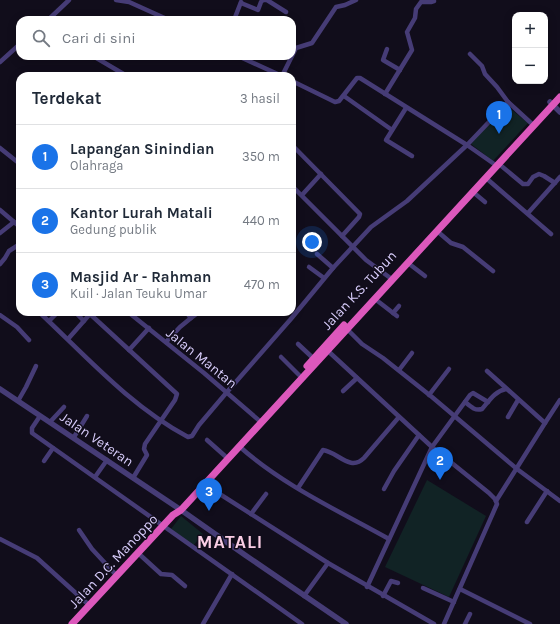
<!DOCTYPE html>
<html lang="id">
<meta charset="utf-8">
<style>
:root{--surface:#fff;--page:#f2f2f3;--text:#1f2937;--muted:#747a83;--line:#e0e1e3;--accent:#1a73e8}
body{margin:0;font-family:Karla,sans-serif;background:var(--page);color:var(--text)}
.controls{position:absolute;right:12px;top:12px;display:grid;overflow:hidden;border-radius:8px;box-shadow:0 2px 10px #0003}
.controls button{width:36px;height:36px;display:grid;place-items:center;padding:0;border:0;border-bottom:1px solid var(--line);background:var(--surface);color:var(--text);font:20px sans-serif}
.you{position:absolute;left:312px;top:242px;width:14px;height:14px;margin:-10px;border:3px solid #fff;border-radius:50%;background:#1a73e8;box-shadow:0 0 0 6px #1a73e833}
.badge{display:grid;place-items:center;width:26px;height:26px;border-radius:50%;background:var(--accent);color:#fff;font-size:13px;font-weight:700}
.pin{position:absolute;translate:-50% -33px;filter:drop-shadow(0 1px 2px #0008)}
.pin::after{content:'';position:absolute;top:21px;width:14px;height:12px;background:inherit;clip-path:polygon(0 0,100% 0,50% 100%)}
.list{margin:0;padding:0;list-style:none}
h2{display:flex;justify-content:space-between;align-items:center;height:52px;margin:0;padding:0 16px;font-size:17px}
h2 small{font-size:13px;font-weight:400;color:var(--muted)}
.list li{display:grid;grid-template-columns:26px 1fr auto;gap:12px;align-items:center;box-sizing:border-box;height:64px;padding:0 16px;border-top:1px solid var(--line)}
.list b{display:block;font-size:15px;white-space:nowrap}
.list p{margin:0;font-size:13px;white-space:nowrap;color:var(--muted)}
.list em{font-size:13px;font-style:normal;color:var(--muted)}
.icon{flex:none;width:22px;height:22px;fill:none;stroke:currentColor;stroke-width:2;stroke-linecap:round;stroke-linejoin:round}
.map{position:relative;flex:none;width:560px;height:624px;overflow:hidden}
.search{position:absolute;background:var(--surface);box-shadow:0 2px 10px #0003;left:16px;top:16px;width:280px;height:44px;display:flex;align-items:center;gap:10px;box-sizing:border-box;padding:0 14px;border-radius:12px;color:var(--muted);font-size:15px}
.panel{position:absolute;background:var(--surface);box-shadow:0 2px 10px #0003;left:16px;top:72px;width:280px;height:244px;border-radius:12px}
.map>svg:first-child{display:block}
</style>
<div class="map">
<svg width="560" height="624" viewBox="0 0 560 624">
<rect width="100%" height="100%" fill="#110d1b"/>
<!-- green -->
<g fill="#112325">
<path d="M506,105L528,123L493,161L471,144Z"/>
<path d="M427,480L486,516L449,597L385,567Z"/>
<path d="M181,516L203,534L193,546L171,529Z"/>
</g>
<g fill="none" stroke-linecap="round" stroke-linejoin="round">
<!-- minor -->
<g stroke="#463c76" stroke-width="4.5">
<path d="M116,0L129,2L169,20"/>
<path d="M241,3L258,10L261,2L263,0H267L286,12"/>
<path d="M48,20L69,0"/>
<path d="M234,20L241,2"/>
<path d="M387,49L383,60L400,70"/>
<path d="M470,54L482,66L485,74L497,87L508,102"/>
<path d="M93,56L127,76"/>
<path d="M238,56L282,76"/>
<path d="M0,62L20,44"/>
<path d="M282,76L296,48L312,43L336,7L345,5L356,0"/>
<path d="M385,94L412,50L407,32L415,18L416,9L421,2H431L434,1"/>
<path d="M344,96L392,130"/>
<path d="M406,108L386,140L412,156"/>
<path d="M292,145L360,214L359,217L342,236"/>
<path d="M0,148L20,164"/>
<path d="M499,164L523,184H528L533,177L539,174L544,176L555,183"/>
<path d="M497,166L467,145L508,102L531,123"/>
<path d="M486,178L551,234"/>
<path d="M292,186L366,260L393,280"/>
<path d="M473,192L485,202"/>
<path d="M302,195L321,174"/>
<path d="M0,210L20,227"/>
<path d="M528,213L560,177"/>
<path d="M437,231L451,243L463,247L493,271"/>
<path d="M0,233L14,222"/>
<path d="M317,254L333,268"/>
<path d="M408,263L425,276"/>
<path d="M0,264L5,258L9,251L20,244"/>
<path d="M309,267L324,278"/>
<path d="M375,299L397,316"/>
<path d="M39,312C86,356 130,406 188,437L192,436L199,425L227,392L290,320L333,268L371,227L407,201L467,145L360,78H357L339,101L335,102L292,81"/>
<path d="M75,312L84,321"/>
<path d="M128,312L204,373L262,423"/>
<path d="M393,313L399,306"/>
<path d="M0,315L17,327L29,340"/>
<path d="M191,318L199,312"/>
<path d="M49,321L58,312"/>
<path d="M347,329L362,344L383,358L432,397L517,469L560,501"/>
<path d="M68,339L90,314L177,394L175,400L145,444L144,449L147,455L133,478"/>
<path d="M166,342L180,327L191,318L186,312"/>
<path d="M298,344L314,359"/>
<path d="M129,350L149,328"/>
<path d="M328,351L432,447L489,493L495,499L497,504L444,624"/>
<path d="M281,357L299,375"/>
<path d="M399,370L412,353"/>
<path d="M487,371L545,423L496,501"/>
<path d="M343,391L357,378"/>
<path d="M429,395L449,369"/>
<path d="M18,401L26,387L36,366"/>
<path d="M465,402C471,407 475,411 482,409C489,401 495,391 506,389"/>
<path d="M40,416L32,428V433L302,624"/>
<path d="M508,417L518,400"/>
<path d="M50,422L64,407"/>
<path d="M545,423L560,400"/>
<path d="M74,437L87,416"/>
<path d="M207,440L225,456"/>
<path d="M239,446C282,485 339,511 389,539"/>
<path d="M44,461L53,448"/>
<path d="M95,477L107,460"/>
<path d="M204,484L328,563L434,624"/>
<path d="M298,488L323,450C338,452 350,472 364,458L399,417"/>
<path d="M384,489L394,471L419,435"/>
<path d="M251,514L266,494"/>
<path d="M527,522L547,491"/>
<path d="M79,530L92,549L117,576"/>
<path d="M0,539L37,558L89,605"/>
<path d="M138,553L161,574L172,575L185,586"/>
<path d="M367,587L432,447L470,395L473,393L488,402"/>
<path d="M423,588L454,602"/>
<path d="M460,589L530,624"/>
<path d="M304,596L328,563"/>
<path d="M383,596L391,581L398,583"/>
<path d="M203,624L232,574"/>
<path d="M465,624L470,614"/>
</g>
<!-- tertiary -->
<g stroke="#463c76" stroke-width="5.5">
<path d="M550,102L560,112"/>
<path d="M0,389L181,510L245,555L346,624"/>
</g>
<!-- trunk -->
<g stroke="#dc58bc" stroke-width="7">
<path d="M307,366L344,325"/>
<path d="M72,624L173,515L181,510L560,97"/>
</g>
</g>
<g text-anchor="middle" stroke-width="3" stroke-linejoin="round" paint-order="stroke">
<!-- street labels -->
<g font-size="14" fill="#d7ccfa" stroke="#110d1b">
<text transform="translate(359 290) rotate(-47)" y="5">Jalan K.S. Tubun</text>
<text transform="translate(202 358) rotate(39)" y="5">Jalan Mantan</text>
<text transform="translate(97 439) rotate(34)" y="5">Jalan Veteran</text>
<text transform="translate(113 561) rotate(-47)" y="5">Jalan D.C. Manoppo</text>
</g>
<!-- district labels -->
<g font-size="18" font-weight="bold" letter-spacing="1" fill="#facee5" stroke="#110d1b">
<text x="230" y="548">MATALI</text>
</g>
</g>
</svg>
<div class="controls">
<button>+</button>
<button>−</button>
</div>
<div class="you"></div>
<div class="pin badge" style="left:499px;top:134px">1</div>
<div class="pin badge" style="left:440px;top:480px">2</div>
<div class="pin badge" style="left:209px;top:511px">3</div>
<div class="search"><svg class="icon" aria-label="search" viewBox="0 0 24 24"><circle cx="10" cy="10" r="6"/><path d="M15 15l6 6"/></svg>Cari di sini</div>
<section class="panel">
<h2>Terdekat<small>3 hasil</small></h2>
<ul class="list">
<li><span class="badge">1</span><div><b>Lapangan Sinindian</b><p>Olahraga</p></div><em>350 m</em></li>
<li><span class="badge">2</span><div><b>Kantor Lurah Matali</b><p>Gedung publik</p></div><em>440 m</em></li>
<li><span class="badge">3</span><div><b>Masjid Ar - Rahman</b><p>Kuil · Jalan Teuku Umar</p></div><em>470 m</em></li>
</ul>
</section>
</div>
